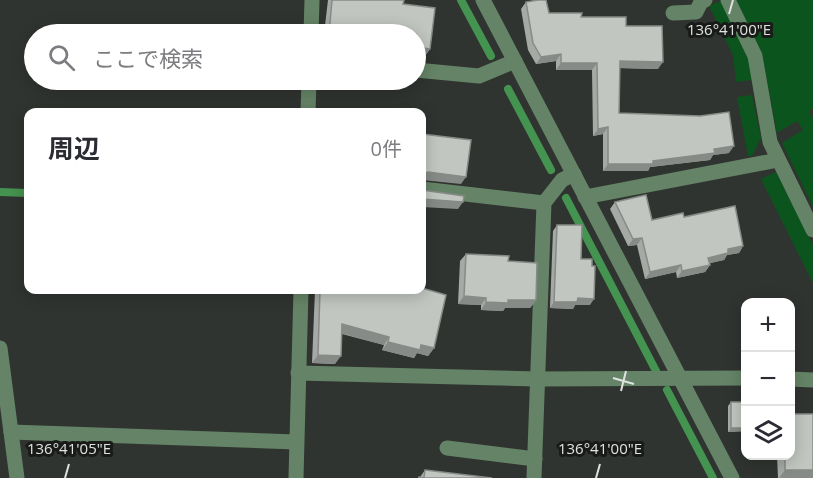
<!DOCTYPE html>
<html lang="ja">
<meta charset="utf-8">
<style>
:root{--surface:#fff;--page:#f2f2f3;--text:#2b2b33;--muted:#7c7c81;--line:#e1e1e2}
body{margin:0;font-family:"Open Sans","Noto Sans JP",sans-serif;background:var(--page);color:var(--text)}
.controls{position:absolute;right:18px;bottom:18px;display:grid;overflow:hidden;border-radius:12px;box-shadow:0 3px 15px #0003}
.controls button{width:54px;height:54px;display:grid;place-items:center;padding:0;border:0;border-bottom:2px solid var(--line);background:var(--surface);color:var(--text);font:30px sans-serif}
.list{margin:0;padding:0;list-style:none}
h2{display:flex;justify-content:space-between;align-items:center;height:78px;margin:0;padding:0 24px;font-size:26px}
h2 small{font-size:20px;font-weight:400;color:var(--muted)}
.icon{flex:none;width:33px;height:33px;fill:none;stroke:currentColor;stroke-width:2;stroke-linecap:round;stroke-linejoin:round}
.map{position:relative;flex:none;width:813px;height:478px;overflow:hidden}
.search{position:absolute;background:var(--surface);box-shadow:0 3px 15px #0003;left:24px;top:24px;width:402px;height:66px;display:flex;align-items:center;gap:15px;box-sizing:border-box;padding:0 21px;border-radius:33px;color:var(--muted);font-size:22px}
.panel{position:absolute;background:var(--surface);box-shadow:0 3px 15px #0003;left:24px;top:108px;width:402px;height:186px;border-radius:12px}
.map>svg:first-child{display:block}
</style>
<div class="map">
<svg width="813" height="478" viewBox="0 0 813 478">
<rect width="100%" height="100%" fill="#303430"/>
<!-- green -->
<g fill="#0c541d">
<path d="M723,0L749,57L752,80L736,82L733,55L709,6Z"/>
<path d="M736,0H813V109L809,111L813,118V207L782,143L803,130L797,121L777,133L762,54Z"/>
<path d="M752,95L761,138L752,156H748L737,97Z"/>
<path d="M776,172L813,245V283L761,179Z"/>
</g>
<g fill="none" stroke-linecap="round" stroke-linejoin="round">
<!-- stream -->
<g stroke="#459350" stroke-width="8">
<path d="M461,0L491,56"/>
<path d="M508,89L551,170"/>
<path d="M0,192L28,193"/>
<path d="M566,198L656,371"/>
<path d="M667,390L713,478"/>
</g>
<!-- minor -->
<g stroke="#658467" stroke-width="15">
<path d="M483,0L732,478"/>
<path d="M728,0L755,56L770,142L813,230"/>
<path d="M673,13L696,12L701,2L705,0"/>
<path d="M311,34L312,0"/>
<path d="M416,70L479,76L515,61"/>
<path d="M308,112L309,80"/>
<path d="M422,189L544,203"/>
<path d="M585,197L778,160"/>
<path d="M0,348L17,478"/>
<path d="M298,373L537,379L746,378"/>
<path d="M790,379L813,380"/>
<path d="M11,432L296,442"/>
<path d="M447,448L535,459"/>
<path d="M296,478L301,290"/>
<path d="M534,478L544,203L562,180L574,174"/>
</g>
</g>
<!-- wall -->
<g fill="#a6aaa6">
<path d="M328,0H404L403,4L430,49L425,56L416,34H324Z"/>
<path d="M526,2L549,13L581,17L626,26L658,69L620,68L619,113L729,153L713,155L710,160L650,167L648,171H603V134L593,136L592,70H556V61L536,64L528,50L521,9Z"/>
<path d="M615,202L652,220L684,217L743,246L739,253L727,255L724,260L709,263L710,265L705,272L677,278L676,272L645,279L637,245L628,246L610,209Z"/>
<path d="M557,225L590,305H575L573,309L550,308L553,231Z"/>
<path d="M466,254L508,261L536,300L530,308H505L503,311L481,310V305L458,304L460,261Z"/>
<path d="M315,290H422L434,348L428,356L417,353L414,358L382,350L384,345L342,334L335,364L312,363Z"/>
<path d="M731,402H746V431L728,432V406Z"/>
<path d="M777,456H790L813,478H778Z"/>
<path d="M425,470L492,478H418L420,477Z"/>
</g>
<!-- shaded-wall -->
<g fill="#878b87">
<path d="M416,47L430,49L425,56L416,55Z"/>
<path d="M561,54L556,61L536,64L541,57Z"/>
<path d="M620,61L663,62L658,69L615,68Z"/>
<path d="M561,63H597L592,70H556Z"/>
<path d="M608,127L603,134L593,136L598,129Z"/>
<path d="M734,146L729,153L713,155L710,160L650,167L648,171H603L608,164L653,161L714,149Z"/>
<path d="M428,172L466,177L461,184L422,180V175Z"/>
<path d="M422,199L463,202L458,209L422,207Z"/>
<path d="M642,238L637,245L628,246L633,239Z"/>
<path d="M743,246L739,253L727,255L724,260L703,265L708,258L728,249Z"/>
<path d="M681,265L676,272L645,279L650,272Z"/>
<path d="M710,265L705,272L677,278L682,271Z"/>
<path d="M464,296L486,298L481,305L458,304Z"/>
<path d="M578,298L594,299L590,305H575L573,309L550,308L554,302Z"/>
<path d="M508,300H536L530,308H505L503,311L481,310L486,302Z"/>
<path d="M342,324L389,337L384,345L337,332Z"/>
<path d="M388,342L421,345L434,348L428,356L417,353L414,358L382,350Z"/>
<path d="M318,355L341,356L335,364L312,363Z"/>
<path d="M731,428H746V431L728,432Z"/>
<path d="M785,470H813V478H779Z"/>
</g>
<!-- building -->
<g fill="#c1c6c1" stroke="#878b87" stroke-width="1.5">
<path d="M332,0H404L403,4L435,8L430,49L416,47V34H329Z"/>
<path d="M538,0H546L549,13H582L581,17H626V26H662L663,62L620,61L619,113L700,116L729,112L734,146L714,149L715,153L653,161V164H608V127L598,129L597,63H561V54L541,57L533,43L526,2Z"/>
<path d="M422,134L471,140L466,177L428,172L422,175Z"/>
<path d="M422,190L464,196L463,202L422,199Z"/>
<path d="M646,195L652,220L683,213L684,217L735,206L743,246L728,249V253L708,258L710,265L682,271L681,265L650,272L642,238L633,239L615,202Z"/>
<path d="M557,225H582L581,259H592V266H595L594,299L578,298L577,302H554Z"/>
<path d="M466,254L509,256L508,261L537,263L536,300H508V303L486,302V298L464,296Z"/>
<path d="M422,288L446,295L434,348L421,345L420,350L388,342L389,337L342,324L341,356L318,355L320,290H422Z"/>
<rect x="731" y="402" width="15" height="26"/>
<path d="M790,414H813V470H785V456H790Z"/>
<path d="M425,470L492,478H419V477L424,478Z"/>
</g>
<!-- ticks -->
<path fill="none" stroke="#dfe2df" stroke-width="2" d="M729,14L733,0M613,378L634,384M621,391L626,371M65,478L69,464M596,478L600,464"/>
<g font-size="15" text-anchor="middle" fill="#dfe2df" stroke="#191b19" stroke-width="6" stroke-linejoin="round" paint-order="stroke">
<text x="729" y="35">136°41'00"E</text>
<text x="69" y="454">136°41'05"E</text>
<text x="600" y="454">136°41'00"E</text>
</g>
</svg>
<div class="controls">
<button>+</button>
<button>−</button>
<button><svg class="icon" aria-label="layers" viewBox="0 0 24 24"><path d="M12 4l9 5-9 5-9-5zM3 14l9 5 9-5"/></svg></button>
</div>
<div class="search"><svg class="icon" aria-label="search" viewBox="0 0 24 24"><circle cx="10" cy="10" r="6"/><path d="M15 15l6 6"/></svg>ここで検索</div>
<section class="panel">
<h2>周辺<small>0件</small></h2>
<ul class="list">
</ul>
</section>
</div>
